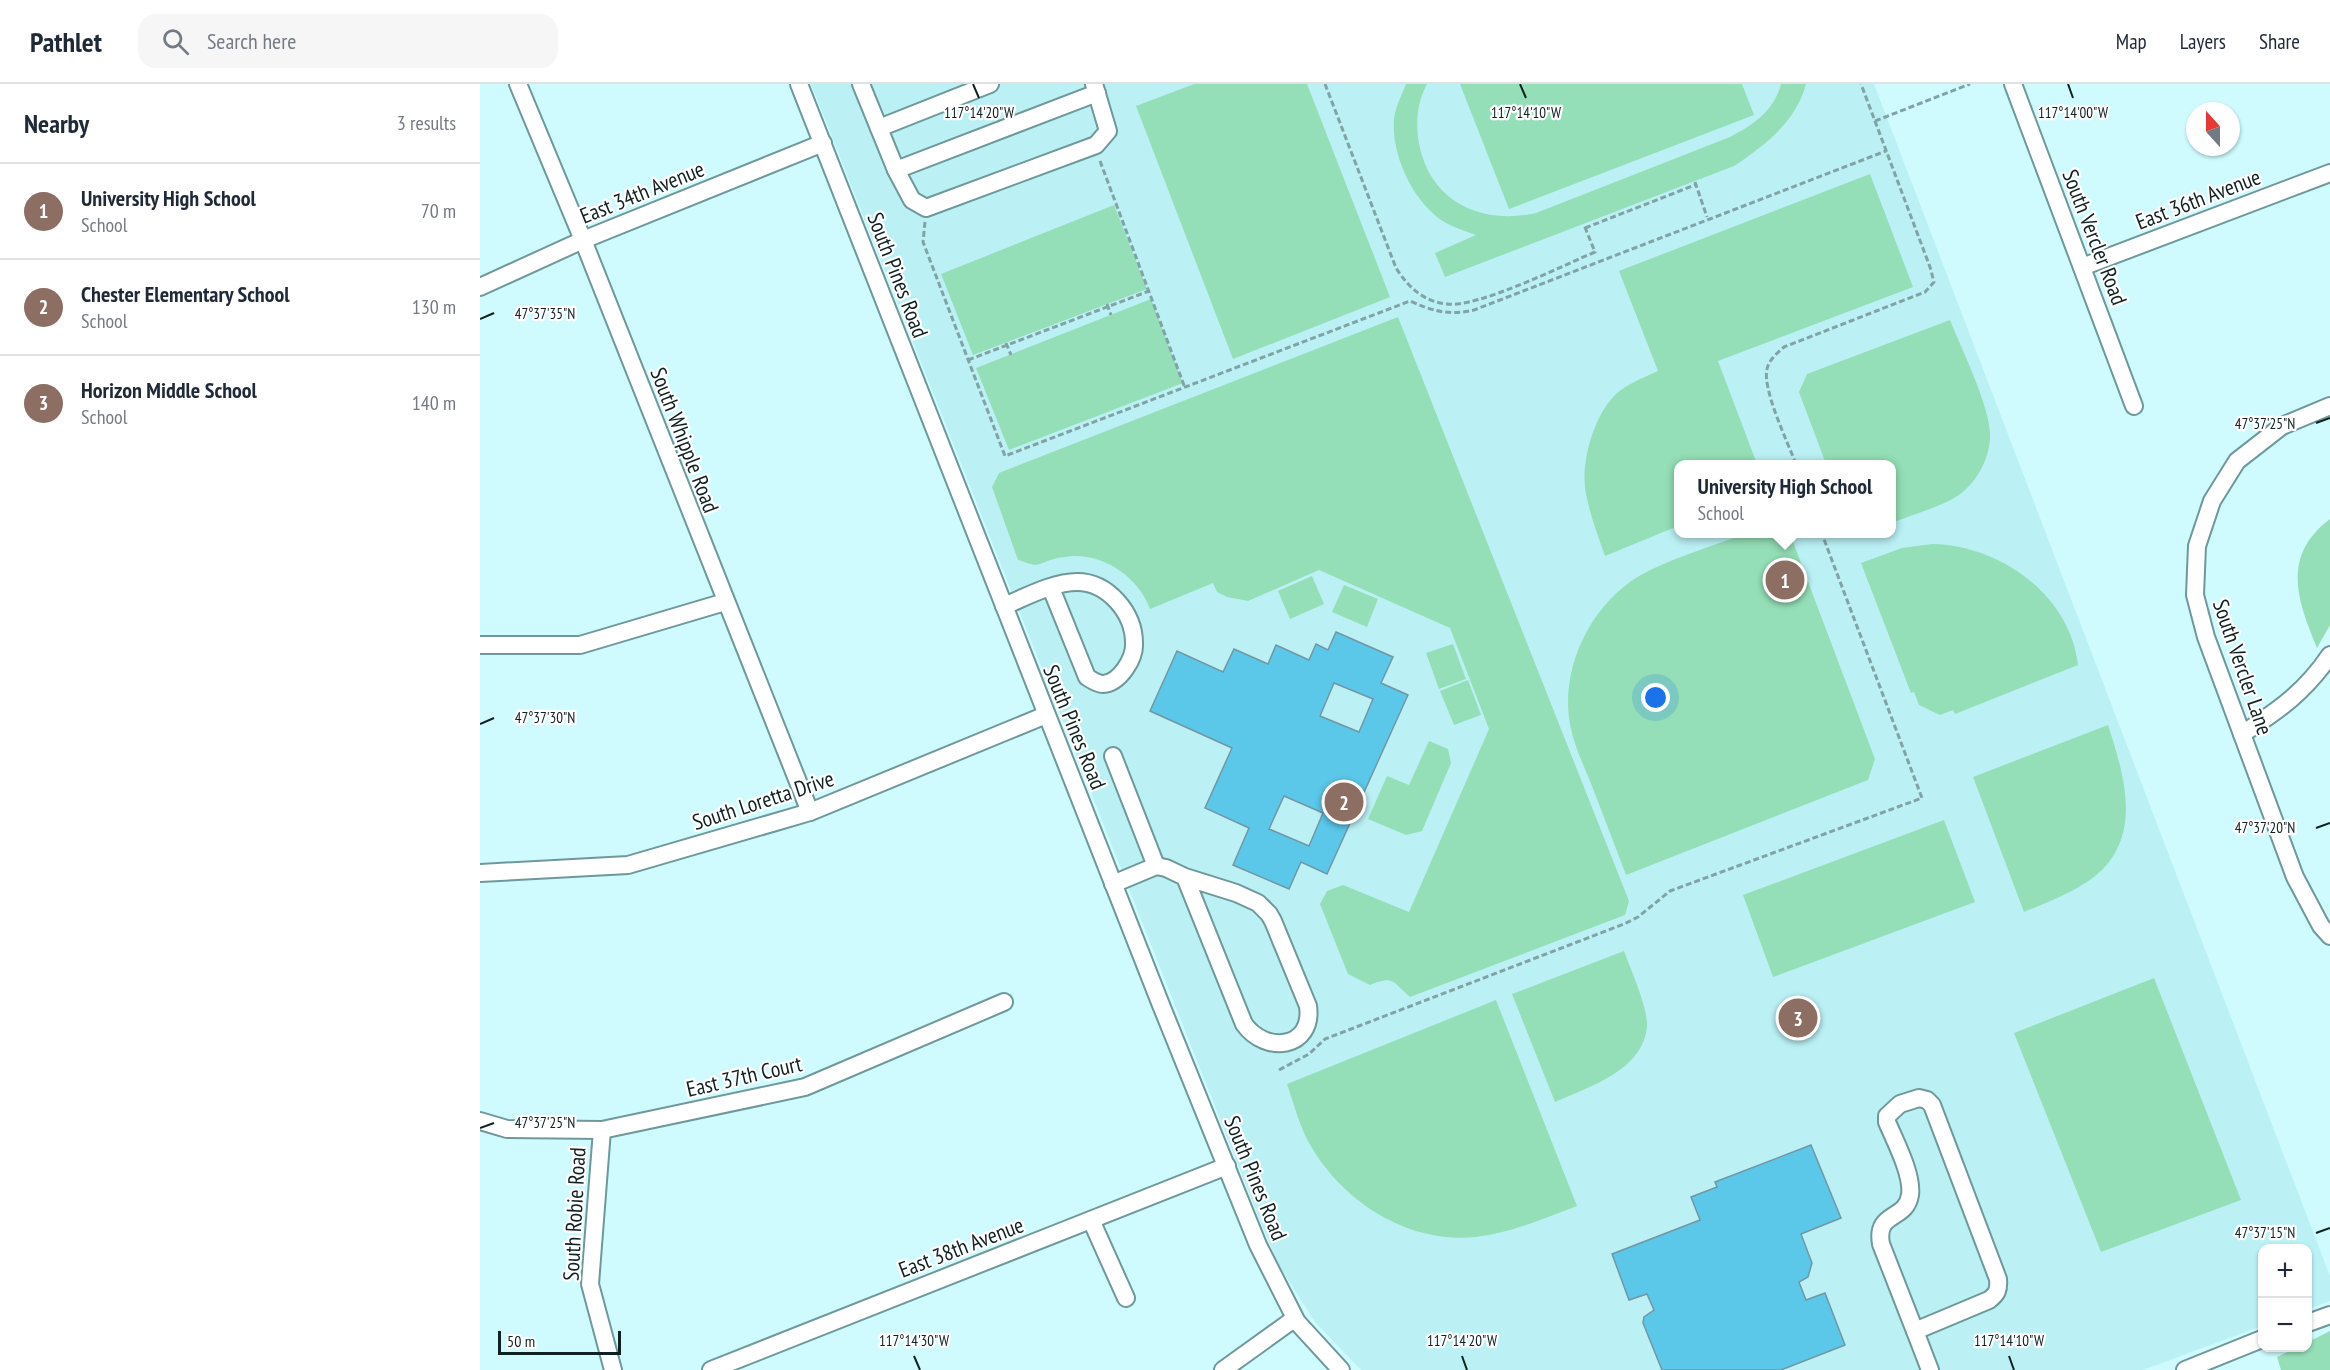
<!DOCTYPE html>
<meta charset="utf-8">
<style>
:root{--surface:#fff;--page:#f6f6f7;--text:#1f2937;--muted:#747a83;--line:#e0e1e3;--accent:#0f766e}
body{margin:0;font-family:"PT Sans Narrow",sans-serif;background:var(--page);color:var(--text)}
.controls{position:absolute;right:18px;bottom:18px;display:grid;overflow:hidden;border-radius:12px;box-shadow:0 2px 4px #0004}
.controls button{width:54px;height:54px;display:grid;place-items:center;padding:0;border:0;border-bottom:2px solid var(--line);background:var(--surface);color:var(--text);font:30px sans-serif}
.compass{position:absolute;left:1706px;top:18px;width:54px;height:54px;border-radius:50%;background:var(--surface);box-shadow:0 2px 4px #0004;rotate:339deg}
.scale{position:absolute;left:18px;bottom:15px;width:123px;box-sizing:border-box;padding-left:6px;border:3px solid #102122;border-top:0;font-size:16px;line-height:21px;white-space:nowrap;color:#102122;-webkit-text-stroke:4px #fff;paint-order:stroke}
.you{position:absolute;left:1176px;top:614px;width:21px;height:21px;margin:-15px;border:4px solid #fff;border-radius:50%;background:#1a73e8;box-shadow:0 0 0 9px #1a73e833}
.badge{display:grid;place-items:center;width:39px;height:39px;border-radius:50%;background:var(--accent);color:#fff;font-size:20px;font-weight:700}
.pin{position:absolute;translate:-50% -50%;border:3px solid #fff;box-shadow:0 2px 6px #0006}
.popup{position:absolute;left:1194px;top:376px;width:222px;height:78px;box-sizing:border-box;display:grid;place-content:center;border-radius:12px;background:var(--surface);filter:drop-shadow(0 2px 4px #0005);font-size:20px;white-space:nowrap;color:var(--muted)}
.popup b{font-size:22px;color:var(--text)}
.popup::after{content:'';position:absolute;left:50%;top:100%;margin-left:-12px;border:12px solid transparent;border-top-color:var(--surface)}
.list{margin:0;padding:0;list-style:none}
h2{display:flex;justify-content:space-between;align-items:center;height:78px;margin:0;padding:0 24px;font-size:26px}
h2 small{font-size:20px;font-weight:400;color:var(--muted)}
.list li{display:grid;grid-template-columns:39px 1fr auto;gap:18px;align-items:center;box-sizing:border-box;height:96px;padding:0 24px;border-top:2px solid var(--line)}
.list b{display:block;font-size:22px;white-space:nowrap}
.list p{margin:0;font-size:20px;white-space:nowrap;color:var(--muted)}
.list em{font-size:20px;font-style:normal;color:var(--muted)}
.icon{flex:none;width:33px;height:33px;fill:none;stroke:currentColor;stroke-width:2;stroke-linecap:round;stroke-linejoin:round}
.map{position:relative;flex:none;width:1850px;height:1286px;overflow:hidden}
header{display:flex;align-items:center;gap:36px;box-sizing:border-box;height:84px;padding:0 30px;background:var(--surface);border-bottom:2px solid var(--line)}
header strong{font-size:28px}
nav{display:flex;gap:33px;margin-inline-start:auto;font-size:21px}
.search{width:420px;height:54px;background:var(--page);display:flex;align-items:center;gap:15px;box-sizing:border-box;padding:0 21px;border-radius:18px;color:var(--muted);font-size:22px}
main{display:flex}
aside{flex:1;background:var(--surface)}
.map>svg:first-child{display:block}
</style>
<header>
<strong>Pathlet</strong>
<div class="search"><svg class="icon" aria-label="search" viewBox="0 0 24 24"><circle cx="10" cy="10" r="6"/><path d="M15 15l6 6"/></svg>Search here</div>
<nav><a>Map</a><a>Layers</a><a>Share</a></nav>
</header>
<main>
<aside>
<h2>Nearby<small>3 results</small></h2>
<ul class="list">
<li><span class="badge" style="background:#8d6e63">1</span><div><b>University High School</b><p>School</p></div><em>70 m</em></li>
<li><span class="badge" style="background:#8d6e63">2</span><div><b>Chester Elementary School</b><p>School</p></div><em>130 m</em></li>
<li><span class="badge" style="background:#8d6e63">3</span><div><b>Horizon Middle School</b><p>School</p></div><em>140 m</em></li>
</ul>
</aside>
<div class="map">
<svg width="1850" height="1286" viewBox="0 0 1850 1286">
<rect width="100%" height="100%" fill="#cffbfe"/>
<!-- built -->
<path fill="#bbf1f5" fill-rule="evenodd" d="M331,0H1394L1850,1192V1217L1828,1225V1164H1782V1242L1663,1286H882L877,1282L835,1238L800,1183L783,1144ZM1198,380H1412V450H1198Z"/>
<!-- green -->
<g fill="#94dfb7">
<path d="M714,0H827L910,213L753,275L656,22Z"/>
<path d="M926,0H947C938,17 936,34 938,53C946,115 998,142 1056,129L1250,53C1273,41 1294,27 1301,0H1326C1316,38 1285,61 1254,82L965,193L955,169L996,151C986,147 975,144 966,139C934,120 911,72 914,35C915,24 922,10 926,0Z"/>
<path d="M980,0H1262L1274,31L1029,125Z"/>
<path d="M1390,90L1433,203L1238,277L1277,380H1198V442L1125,472C1118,452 1110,431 1106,410C1100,380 1113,334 1134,312C1146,300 1163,294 1178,287L1139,187Z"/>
<path d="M634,121L667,205L493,271L461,190Z"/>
<path d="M671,215L703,299L529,366L496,284Z"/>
<path d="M918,233L1149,817L1145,831L930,913C912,898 915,891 890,901L868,890L840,820L847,807L863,801L929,828L1009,645L970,544L839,486L768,517L747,513L737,508L733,499L670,525C659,494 626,471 593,472C587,473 580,473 574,475C568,476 562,480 556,481C551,481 543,477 538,476L512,403L519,389Z"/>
<path d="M1470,236C1481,264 1511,324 1510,352C1510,371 1500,392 1486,405C1470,421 1433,430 1412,439V380H1346L1319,308L1327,290Z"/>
<path d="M1850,435V541L1837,564C1817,516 1801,472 1850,435Z"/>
<path d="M1265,450H1310L1395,675L1388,696L1146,791C1134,759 1122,728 1110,697C1103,680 1095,663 1091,645C1078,588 1109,522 1159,492C1191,474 1230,463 1265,450Z"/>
<path d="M1452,460C1520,461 1590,511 1598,581L1475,630L1473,626L1460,631L1439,621L1434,608L1431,609L1381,479L1422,464Z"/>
<path d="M832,492L844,520L810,535L798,507Z"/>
<path d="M864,501L898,515L887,543L852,528Z"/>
<path d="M973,560L986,595L959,605L946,569Z"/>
<path d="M988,596L1001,631L974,641L960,607Z"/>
<path d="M1628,641C1643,688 1662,746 1622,786C1601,806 1570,817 1544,828L1493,693Z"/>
<path d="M949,657L968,665L971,679L942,747L926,751L888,735L907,692L929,701Z"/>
<path d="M1464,736L1495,818L1293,893L1263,811Z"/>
<path d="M1144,867C1151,886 1168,924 1167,942C1164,986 1109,1003 1075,1018L1032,910Z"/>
<path d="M1674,894L1761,1116L1621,1168L1534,949Z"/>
<path d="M1016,916L1097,1122C1065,1134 1031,1149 996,1153C929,1160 865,1119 832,1064C820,1045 814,1020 807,1000Z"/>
<path d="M1850,1247V1286H1801L1797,1273L1816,1264H1828V1258Z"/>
</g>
<!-- building -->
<g fill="#5bc7e9" stroke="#7297a4" stroke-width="1.5" fill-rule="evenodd">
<path d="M856,548L913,573L901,599L928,611L847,790L821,778L809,805L753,781L769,744L725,724L752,664L670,627L697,567L743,588L754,565L788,580L796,561L829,576L836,560L848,566ZM854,599L893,615L879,648L840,632ZM804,712L843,729L829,762L789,745Z"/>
<path d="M1331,1061L1361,1134L1321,1150L1332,1179L1328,1193L1319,1198L1326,1216L1345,1209L1365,1261L1301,1286H1182L1163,1239L1164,1233L1174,1226L1167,1210L1149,1216L1132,1170L1220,1136L1211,1113L1237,1103L1235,1098Z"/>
</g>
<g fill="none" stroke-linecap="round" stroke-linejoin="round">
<defs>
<g id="minor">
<path d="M38,0L103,156L330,728"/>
<path d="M319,0L681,921L778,1161L817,1238L861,1286"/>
<path d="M381,0L416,86L432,116L446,124L616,61L628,47L614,0"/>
<path d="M1533,0L1654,322"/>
<path d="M399,44L510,0"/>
<path d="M416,86L617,9"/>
<path d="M1602,183L1850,89"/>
<path d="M0,203L103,156L343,59"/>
<path d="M1850,322L1802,342L1757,377L1732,417L1717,462L1715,511L1726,553L1815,793L1841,842L1850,852"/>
<path d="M524,522C546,513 573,498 597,498C628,498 654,529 654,559C655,574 640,599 623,600C617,600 612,596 607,593L571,504"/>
<path d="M0,561H100L245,518"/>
<path d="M1762,650C1799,626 1825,608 1850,571"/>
<path d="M633,672L676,782"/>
<path d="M0,789L148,781L330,728L566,631"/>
<path d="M633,800L676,782L686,784L705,793L756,809L778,819L789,830L793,837L828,922C834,964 786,971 764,940L705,793"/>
<path d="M1439,1014L1447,1016L1452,1021L1518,1195C1519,1206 1517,1210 1509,1216L1435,1247L1401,1160C1395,1127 1426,1137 1430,1111C1433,1091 1415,1057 1407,1038V1032L1420,1020Z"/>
<path d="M0,1037L27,1045L122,1046L325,1003L524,918"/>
<path d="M122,1046L110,1200L133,1286"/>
<path d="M611,1136L646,1214"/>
<path d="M1828,1239L1850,1231"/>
<path d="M1435,1247L1450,1286"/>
<path d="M231,1286L747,1082"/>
<path d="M743,1286L814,1235L817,1238"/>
<path d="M1705,1286L1782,1255"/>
</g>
</defs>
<!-- minor casing -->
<use href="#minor" stroke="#6e989a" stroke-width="20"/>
<!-- path -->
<g stroke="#82a3a5" stroke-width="3" stroke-dasharray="6 3" stroke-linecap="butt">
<path d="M845,0L916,184C928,203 944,218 967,220C998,224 1084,181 1115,168L1104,141"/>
<path d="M1395,37L1490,0"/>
<path d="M620,77L705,304"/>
<path d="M1215,98L1227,133"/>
<path d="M445,138L443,158L525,372L930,217C952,227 970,232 994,226L1406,67"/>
<path d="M1105,144L1215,101"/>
<path d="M627,220L631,231"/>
<path d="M526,259L531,271"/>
<path d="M488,276L669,207"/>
<path d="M1316,380C1308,359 1282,305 1287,285C1289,276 1297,269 1304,263L1445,208L1454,198L1450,183L1381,0"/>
<path d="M799,986L829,970L845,955L1144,840L1158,833L1190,807L1442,714L1342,450"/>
</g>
<!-- minor -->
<use href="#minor" stroke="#fff" stroke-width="16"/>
</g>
<!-- ticks -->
<path fill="none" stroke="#102122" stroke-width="2" d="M493,0L499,14M1040,0L1046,14M1588,0L1593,14M0,235L14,229M1836,339L1850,334M0,640L14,634M1836,744L1850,739M0,1044L14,1039M1836,1149L1850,1144M434,1272L440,1286M982,1272L987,1286M1529,1272L1534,1286"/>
<g text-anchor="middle" stroke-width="4.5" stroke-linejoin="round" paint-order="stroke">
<!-- street labels -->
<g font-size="22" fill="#102122" stroke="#fff">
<text transform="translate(162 108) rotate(-22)" y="8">East 34th Avenue</text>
<text transform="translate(1718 115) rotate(-21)" y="8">East 36th Avenue</text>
<text transform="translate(1615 153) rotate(69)" y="8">South Vercler Road</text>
<text transform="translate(418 191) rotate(69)" y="8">South Pines Road</text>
<text transform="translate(205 356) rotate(69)" y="8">South Whipple Road</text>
<text transform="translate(1763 583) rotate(71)" y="8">South Vercler Lane</text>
<text transform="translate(595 643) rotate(68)" y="8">South Pines Road</text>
<text transform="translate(283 716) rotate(-18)" y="8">South Loretta Drive</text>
<text transform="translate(264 992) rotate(-13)" y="8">East 37th Court</text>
<text transform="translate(776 1094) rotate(68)" y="8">South Pines Road</text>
<text transform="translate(94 1130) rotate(-87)" y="8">South Robie Road</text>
<text transform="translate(481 1163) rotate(-21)" y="8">East 38th Avenue</text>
</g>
</g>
<g font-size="15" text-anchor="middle" fill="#102122" stroke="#fff" stroke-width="4.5" stroke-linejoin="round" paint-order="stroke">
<text x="499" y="34">117°14'20"W</text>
<text x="1046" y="34">117°14'10"W</text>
<text x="1593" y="34">117°14'00"W</text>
<text x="65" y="235">47°37'35"N</text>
<text x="1785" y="345">47°37'25"N</text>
<text x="65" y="639">47°37'30"N</text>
<text x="1785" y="749">47°37'20"N</text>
<text x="65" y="1044">47°37'25"N</text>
<text x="1785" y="1154">47°37'15"N</text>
<text x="434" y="1262">117°14'30"W</text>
<text x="982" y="1262">117°14'20"W</text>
<text x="1529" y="1262">117°14'10"W</text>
</g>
</svg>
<div class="controls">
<button>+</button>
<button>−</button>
</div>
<svg class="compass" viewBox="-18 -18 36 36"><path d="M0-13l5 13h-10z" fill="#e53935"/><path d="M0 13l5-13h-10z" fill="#747a83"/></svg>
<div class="scale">50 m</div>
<div class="you"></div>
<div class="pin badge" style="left:1305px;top:496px;background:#8d6e63">1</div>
<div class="popup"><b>University High School</b>School</div>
<div class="pin badge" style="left:864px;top:718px;background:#8d6e63">2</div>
<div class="pin badge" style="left:1318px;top:934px;background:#8d6e63">3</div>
</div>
</main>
